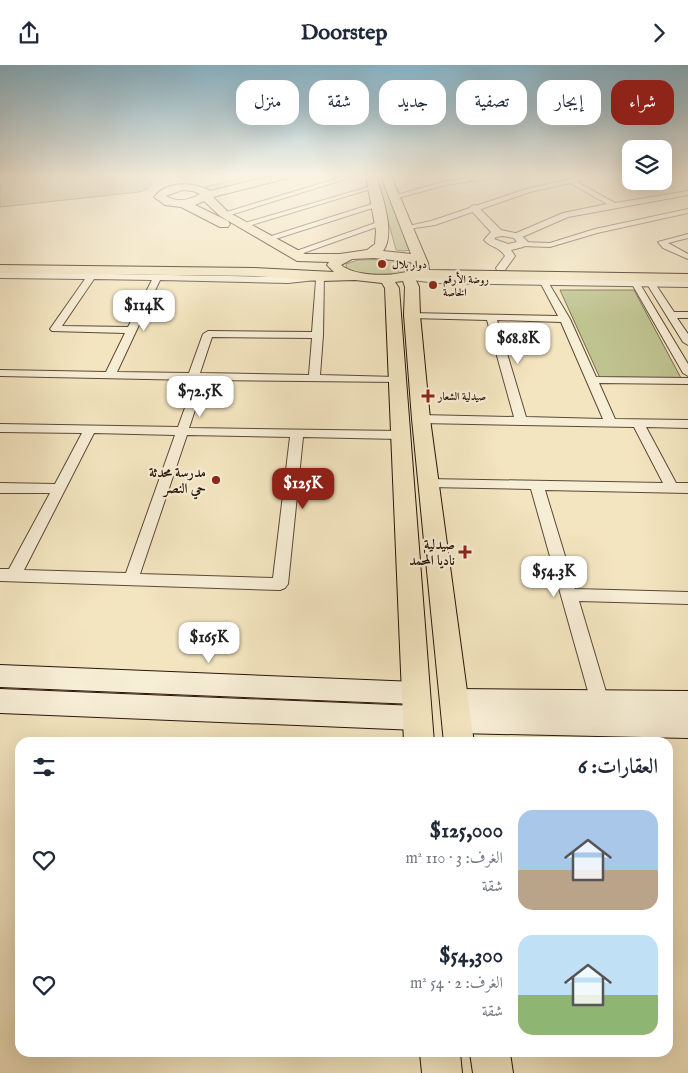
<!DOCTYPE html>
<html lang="ar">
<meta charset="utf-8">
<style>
:root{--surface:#fff;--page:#f6f6f7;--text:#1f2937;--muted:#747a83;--accent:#8f2418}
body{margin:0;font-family:"IM FELL English",Amiri,serif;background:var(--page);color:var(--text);direction:rtl;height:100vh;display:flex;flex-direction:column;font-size:19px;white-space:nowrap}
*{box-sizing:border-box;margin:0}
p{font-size:16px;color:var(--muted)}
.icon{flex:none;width:28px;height:28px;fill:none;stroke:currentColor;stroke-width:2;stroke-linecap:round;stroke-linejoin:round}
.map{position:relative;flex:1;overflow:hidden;direction:ltr}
.sheet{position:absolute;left:15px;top:672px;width:658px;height:320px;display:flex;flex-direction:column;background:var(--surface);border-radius:15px;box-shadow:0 5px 20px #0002;direction:rtl}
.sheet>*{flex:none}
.top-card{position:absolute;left:15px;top:15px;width:659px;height:45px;direction:rtl;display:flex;gap:10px}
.controls{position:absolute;left:622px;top:75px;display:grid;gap:10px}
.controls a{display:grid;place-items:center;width:50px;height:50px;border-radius:10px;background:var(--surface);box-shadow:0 5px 20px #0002;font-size:25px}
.price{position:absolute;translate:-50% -42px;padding:0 11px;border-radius:10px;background:#fff;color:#222;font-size:16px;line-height:32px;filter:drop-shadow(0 1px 2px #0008)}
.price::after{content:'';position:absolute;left:50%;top:30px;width:15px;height:11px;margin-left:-8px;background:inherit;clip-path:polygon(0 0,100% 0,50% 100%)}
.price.selected{background:var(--accent);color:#fff}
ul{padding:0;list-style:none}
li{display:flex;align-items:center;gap:15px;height:125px;padding:0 15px}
li span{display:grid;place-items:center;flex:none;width:140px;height:100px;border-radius:15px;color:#555}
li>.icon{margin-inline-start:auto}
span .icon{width:60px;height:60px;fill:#fffc;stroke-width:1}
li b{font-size:21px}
h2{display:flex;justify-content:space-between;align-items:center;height:60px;padding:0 15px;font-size:21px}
.chip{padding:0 18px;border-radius:15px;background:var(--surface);box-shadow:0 5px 20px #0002;font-size:18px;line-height:45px}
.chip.selected{background:var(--accent);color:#fff}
header{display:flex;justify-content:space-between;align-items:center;height:65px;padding:0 15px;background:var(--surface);font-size:22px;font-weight:700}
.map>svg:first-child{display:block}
.green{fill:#bfc390;stroke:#746c4d}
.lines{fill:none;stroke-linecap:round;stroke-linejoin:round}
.minor-casing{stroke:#5c4938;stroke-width:2}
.tertiary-casing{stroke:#5c4938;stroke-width:2}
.secondary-casing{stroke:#2a150a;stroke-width:2}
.primary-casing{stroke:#2a150a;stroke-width:2}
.minor{fill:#f7eed6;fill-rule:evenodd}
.tertiary{fill:#f7eed6;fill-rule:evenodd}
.secondary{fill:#f7eed6;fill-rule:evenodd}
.primary{fill:#f3e5c0;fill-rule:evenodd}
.poi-dot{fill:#8f2418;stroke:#f7eed6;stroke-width:2}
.labels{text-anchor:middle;stroke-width:4.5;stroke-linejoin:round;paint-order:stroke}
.far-poi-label{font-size:11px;font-weight:bold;fill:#2a150a;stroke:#f7eed6;text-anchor:start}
.poi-label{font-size:14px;font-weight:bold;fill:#2a150a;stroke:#f7eed6;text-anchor:end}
</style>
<header><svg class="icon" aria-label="forward" viewBox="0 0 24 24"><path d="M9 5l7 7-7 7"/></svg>Doorstep<svg class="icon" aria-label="share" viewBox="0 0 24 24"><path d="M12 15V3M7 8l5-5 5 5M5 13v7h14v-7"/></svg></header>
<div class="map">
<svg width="688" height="1008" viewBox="0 0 688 1008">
<rect width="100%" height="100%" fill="#f3e5c0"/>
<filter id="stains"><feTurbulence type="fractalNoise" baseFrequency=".004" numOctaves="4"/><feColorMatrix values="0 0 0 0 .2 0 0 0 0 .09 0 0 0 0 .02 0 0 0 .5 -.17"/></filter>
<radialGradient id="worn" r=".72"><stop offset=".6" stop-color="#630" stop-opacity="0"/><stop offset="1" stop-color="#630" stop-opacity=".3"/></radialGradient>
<g class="green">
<path d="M 0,111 L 146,111 L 152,119 L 148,124 L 139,127 L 0,142 Z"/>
<path d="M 248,111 L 274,111 L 213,127 L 205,122 Z"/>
<path d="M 376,111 L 381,111 L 412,185 L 404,186 L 396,185 Z"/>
<path d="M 358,195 C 372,195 409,192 416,203 C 400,212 364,211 347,205 L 346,199 Z"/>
<path d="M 560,225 L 634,225 L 681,313 L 600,313 Z"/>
</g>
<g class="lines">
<g class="minor-casing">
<g id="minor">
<path d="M 345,111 L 355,111 L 227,151 L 220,149 Z"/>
<path d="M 485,111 L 502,111 L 446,120 L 394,134 L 390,132 L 446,116 Z"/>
<path d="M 584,111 L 596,111 L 577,117 L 615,138 L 688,126 L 688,130 L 568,152 L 520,173 L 514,173 L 514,169 L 563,148 L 607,139 L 570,118 L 530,127 L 435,160 L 408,164 L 404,162 L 431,156 L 526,124 Z"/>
<path d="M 680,111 L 688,111 L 688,116 Z"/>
<path d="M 372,121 L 377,122 L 245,162 L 238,160 Z"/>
<path d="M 375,138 L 382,140 L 269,176 L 262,174 Z"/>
<path d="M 688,144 L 688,148 L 597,168 L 550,182 L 522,181 L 518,179 L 522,177 L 550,178 L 595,164 Z"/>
<path d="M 378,157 L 385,159 L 295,191 L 288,189 Z"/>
<path d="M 688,169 L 688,173 L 668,178 L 688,189 L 688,194 L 663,183 L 658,177 Z"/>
<path d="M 0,207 L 288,212 L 324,210 L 323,270 L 320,310 L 396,312 L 401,315 L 400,317 L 205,315 L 189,363 L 399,366 L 405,370 L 399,374 L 303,372 L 288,519 L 285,523 L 280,525 L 0,516 L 0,504 L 9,504 L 50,428 L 0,428 L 0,418 L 55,419 L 82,368 L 0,367 L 0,359 L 178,362 L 195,315 L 0,311 L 0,305 L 106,307 L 125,268 L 52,266 L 50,264 L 85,214 L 0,213 ZM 94,214 L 152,215 L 128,262 L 62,261 ZM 160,215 L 288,218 L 316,215 L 312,267 L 208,266 L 203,269 L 189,308 L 117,307 ZM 212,272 L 312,273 L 309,310 L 200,308 ZM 94,368 L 175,370 L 126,508 L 24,505 ZM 187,370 L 290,372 L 273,513 L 140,509 Z"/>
<path d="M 544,214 L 548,217 L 570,254 L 596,312 L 688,313 L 688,319 L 599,318 L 615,354 L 688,355 L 688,363 L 646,362 L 676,418 L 688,418 L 688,428 L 545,425 L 575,524 L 688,527 L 688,539 L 579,536 L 609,637 L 606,643 L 600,645 L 594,643 L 591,637 L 531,424 L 428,422 L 423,421 L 421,418 L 423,415 L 428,414 L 663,418 L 634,362 L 421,358 L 415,354 L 421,350 L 514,352 L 487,255 L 412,253 L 407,250 L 409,248 L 558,251 L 540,217 ZM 497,255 L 561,257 L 603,354 L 526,352 Z"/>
<path d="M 636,216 L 640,219 L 688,299 L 688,311 L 683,308 L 632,219 Z"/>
<path d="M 651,216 L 654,217 L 674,247 L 688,247 L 688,253 L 677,253 L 688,269 L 688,280 L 683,277 L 647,219 Z"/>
</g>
</g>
<g class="tertiary-casing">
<g id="tertiary">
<path d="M 474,140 L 477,141 L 501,165 L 520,169 L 528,177 L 523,182 L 511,185 L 515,191 L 505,205 L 497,205 L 496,203 L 505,191 C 499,181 491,183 484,175 L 491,167 L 469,143 ZM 503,171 L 514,173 L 517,177 L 508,179 L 494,174 L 496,172 Z"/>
<path d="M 408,209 L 437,212 L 688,216 L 688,222 L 437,218 L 404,214 L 403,212 Z"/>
</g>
</g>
<g class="secondary-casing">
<g id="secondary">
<path d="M 0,600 L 416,617 L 425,620 L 429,628 L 425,636 L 416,639 L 0,622 Z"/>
<path d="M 0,624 L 417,641 L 426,644 L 430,653 L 426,662 L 417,665 L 0,648 Z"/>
<path d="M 455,624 L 688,626 L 688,673 L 457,668 L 448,665 L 444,656 L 448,647 L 451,646 L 446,644 L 442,636 L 446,628 Z"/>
</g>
</g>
<g class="primary-casing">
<g id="primary">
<path d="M 272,111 L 289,111 L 288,113 L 213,132 L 228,147 L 305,189 L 340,189 L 367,185 L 375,179 L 376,166 L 366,111 L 376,111 C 382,130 396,169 383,186 L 411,189 L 381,111 L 391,111 L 428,198 L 429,205 L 688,209 L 688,217 L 415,213 L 419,222 L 420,250 L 430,354 L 474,678 L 444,678 L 412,354 L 404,250 L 405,222 L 403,216 L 395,217 L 399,223 L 434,678 L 404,678 L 385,223 L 382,218 L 355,215 L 321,216 L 254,211 L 0,208 L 0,200 L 254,203 L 334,207 L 327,200 L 329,197 L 297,196 L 220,151 L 204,136 L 195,140 L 228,156 L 230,159 L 228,162 L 220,162 L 181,142 L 165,140 L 154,132 C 167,115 194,117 210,126 ZM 182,125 L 193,126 L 200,129 C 190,135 177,138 166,131 ZM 374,193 L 410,197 L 415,200 L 415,203 C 400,213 354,212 341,200 L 352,194 Z"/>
<path d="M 420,988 L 460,988 L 462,1008 L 422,1008 Z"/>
<path d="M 470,988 L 510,988 L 513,1008 L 473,1008 Z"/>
</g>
</g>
<use href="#minor" class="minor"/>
<use href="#tertiary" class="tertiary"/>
<use href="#secondary" class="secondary"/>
<use href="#primary" class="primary"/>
</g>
<linearGradient id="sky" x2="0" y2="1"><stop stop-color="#89b9d0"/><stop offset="0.44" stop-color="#faf3e3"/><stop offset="1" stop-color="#faf3e3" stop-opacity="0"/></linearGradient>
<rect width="688" height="252" fill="url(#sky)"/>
<g class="poi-dot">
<circle cx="382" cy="199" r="5"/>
<circle cx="433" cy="220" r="5"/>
<path d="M425.5 323.5h5v5h5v5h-5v5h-5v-5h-5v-5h5z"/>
<circle cx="216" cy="415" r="5"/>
<path d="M462.5 479.5h5v5h5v5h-5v5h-5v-5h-5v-5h5z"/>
</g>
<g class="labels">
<g class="far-poi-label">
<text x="392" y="203">دوار بلال</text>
<text x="443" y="218">روضة الأرقم<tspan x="443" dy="13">الخاصة</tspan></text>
<text x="438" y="335">صيدلية الشعار</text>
</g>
<g class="poi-label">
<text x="206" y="412">مدرسة محدثة<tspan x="206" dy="16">حي النصر</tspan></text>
<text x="455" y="484">صيدلية<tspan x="455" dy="16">ناديا المحمد</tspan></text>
</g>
</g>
<rect width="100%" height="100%" filter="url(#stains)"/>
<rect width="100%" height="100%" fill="url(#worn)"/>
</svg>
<div class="controls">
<a><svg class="icon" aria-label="layers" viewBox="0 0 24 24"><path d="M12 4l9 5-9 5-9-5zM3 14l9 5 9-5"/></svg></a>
</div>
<b class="price" style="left:144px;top:267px">$114K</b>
<b class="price" style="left:518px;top:300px">$68.8K</b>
<b class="price" style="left:200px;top:353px">$72.5K</b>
<b class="price selected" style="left:303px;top:445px">$125K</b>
<b class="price" style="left:554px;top:533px">$54.3K</b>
<b class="price" style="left:209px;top:599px">$165K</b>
<div class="top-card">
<a class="chip selected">شراء</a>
<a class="chip">إيجار</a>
<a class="chip">تصفية</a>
<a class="chip">جديد</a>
<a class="chip">شقة</a>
<a class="chip">منزل</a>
</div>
<section class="sheet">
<h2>العقارات: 6<svg class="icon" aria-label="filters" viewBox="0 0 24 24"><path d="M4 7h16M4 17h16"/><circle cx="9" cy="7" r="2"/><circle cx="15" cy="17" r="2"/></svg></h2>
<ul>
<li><span style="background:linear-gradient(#a9c7e8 60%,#b9a48a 0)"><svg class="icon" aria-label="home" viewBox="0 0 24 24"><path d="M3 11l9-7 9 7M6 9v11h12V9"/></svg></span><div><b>$125,000</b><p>الغرف: 3 · 110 m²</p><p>شقة</p></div><svg class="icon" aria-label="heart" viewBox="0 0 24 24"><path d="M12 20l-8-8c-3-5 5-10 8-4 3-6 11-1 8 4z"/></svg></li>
<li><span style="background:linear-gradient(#bfe0f5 60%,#8fb573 0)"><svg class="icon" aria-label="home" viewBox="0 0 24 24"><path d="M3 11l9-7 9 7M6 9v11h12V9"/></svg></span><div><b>$54,300</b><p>الغرف: 2 · 54 m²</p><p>شقة</p></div><svg class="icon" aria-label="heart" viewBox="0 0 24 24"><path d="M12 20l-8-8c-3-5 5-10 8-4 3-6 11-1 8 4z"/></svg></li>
</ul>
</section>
</div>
